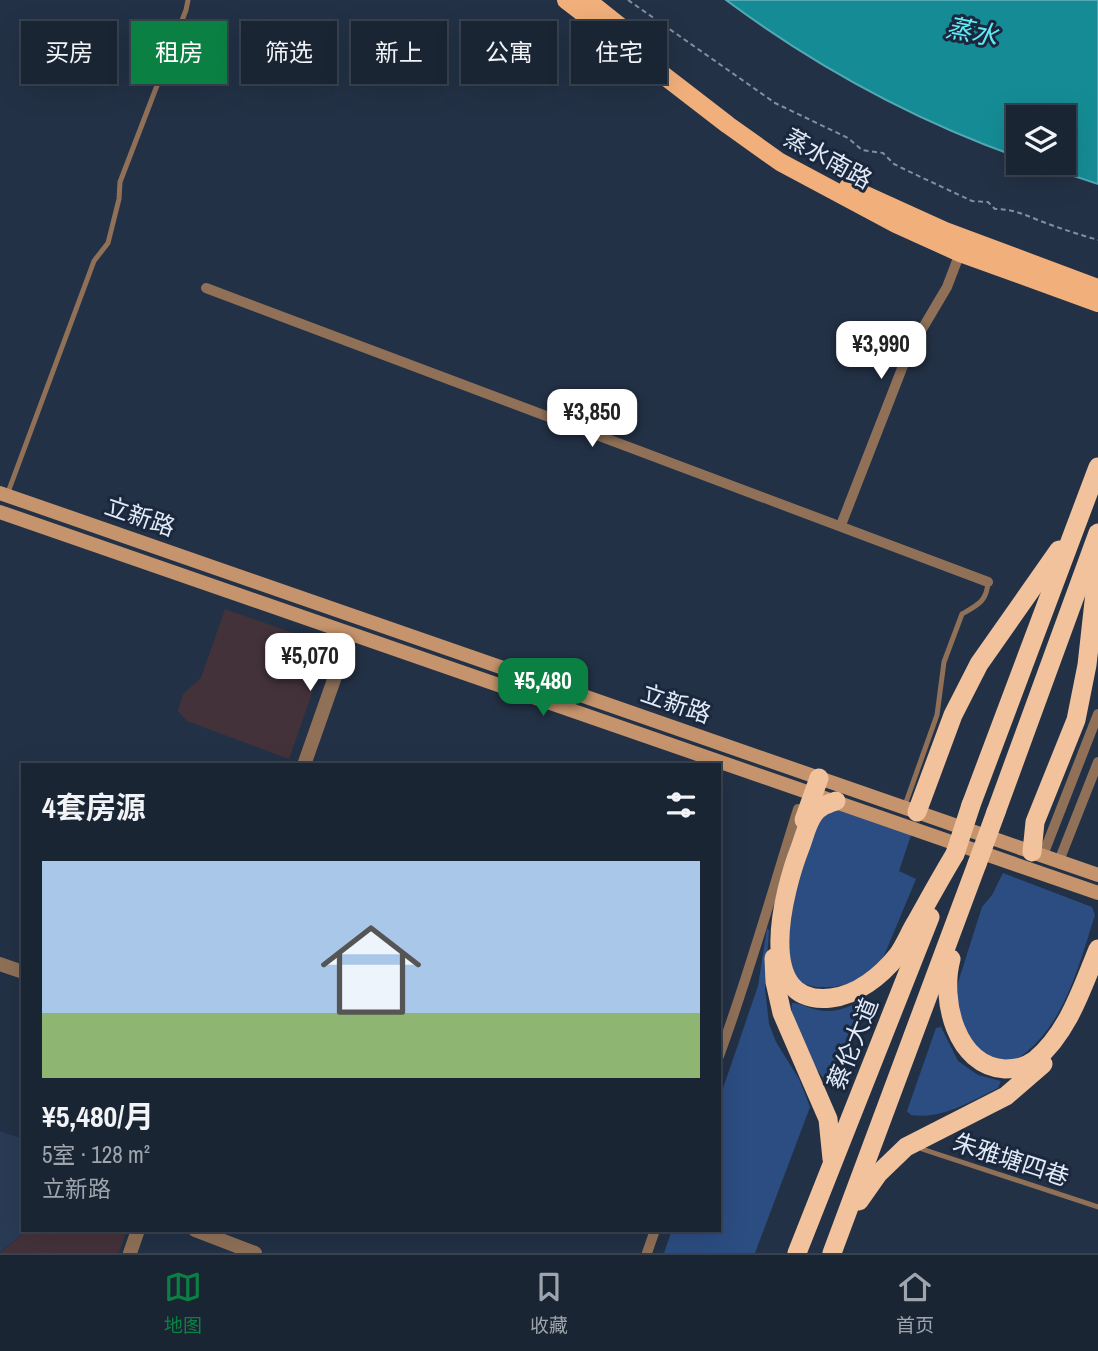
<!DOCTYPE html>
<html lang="zh">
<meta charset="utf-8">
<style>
:root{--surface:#1a2534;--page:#273140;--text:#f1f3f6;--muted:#9fa5ac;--line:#38424f;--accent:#0b8043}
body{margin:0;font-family:"Archivo Narrow","Noto Sans SC",sans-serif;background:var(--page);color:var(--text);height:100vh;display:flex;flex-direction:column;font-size:26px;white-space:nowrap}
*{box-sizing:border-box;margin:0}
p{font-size:23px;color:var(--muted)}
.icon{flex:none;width:38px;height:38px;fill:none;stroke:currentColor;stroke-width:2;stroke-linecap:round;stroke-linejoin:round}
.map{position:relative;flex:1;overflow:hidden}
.sheet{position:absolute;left:21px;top:763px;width:700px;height:469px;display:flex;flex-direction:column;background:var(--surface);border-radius:0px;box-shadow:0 7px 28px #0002,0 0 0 2px var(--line)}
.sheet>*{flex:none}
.hud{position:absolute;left:21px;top:21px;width:700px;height:63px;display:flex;gap:14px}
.buttons{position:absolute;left:1006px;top:105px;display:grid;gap:14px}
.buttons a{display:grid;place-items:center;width:70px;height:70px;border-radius:0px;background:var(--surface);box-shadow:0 7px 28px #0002,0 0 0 2px var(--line);font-size:35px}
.price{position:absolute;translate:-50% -60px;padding:0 16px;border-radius:14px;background:#fff;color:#222;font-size:23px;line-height:46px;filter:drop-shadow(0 2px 4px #0008)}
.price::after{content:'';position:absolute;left:50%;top:42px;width:21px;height:16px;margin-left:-10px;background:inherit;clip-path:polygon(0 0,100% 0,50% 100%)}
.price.current{background:var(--accent);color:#fff}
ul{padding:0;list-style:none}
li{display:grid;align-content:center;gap:14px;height:371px;padding:0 21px}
li span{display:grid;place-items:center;height:217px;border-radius:0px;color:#555}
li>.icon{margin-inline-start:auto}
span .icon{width:126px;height:126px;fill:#fffc;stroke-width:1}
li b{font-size:30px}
h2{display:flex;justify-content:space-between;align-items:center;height:84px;padding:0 21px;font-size:30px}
.pill{padding:0 24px;border-radius:0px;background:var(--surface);box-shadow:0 7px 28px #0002,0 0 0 2px var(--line);font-size:24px;line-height:63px}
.pill.current{background:var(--accent);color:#fff}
.menu{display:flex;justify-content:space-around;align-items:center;height:98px;border-top:2px solid var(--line);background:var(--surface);font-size:19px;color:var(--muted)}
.menu a{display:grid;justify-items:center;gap:4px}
.menu .current{color:var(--accent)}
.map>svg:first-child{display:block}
.commercial{fill:#44323a}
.built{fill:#2a3b55}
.green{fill:#2c4d82}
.water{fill:#158c95;stroke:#52a8b3;stroke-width:2}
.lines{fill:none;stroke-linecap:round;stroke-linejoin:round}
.path{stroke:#838ea0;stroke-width:2;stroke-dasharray:5 3.5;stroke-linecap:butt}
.service{stroke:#907158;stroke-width:5}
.minor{stroke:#907158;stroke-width:10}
.tertiary{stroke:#907158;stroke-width:14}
.secondary{stroke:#c6946c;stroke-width:14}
.primary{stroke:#f0af7b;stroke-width:18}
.trunk{stroke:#f2c29c;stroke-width:19}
.trunk-bridge{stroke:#f2c29c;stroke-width:19}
.labels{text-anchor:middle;stroke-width:6;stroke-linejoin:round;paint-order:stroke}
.street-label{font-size:24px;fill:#e1eaf8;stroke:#1a273c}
.water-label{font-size:26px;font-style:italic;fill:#61ebf7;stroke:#1a273c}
</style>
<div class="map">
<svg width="1098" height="1253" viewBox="0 0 1098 1253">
<rect width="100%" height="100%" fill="#233146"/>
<g class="commercial">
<path d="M 225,609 L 316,641 L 325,656 L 289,759 L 187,721 L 178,711 L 183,694 L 201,678 Z"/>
<path d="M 28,1230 L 127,1230 L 119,1253 L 0,1253 Z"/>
</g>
<path class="built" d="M 0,1131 L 23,1139 L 23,1230 L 28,1230 L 0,1252 Z"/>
<g class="green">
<path d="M 832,807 L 911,835 L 899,871 L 916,879 L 881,963 L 855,982 L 834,987 L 816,987 L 803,984 L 793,976 L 786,951 L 786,911 L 821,814 Z"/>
<path d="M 1003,873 L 1092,907 L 1095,915 C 1078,967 1064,1030 1014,1061 L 986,1057 L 965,1031 L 954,995 L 982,907 L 992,895 Z"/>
<path d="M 767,928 L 769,931 L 765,989 L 769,1024 L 776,1042 L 799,1079 L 810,1107 L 755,1253 L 664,1253 L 672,1230 L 719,1230 L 719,1100 L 758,986 Z"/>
<path d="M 867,997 L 842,1071 L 835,1086 L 830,1085 C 815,1072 788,1022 792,1003 C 800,1003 806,1007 814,1009 C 834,1015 850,1007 867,997 Z"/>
<path d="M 941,1027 L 958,1061 L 978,1075 L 1001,1081 L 998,1088 C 972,1101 941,1120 911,1115 L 907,1111 L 936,1028 Z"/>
</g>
<path class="water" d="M 726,0 L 1098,0 L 1098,184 L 1035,163 L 1064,163 L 1064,117 L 1018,117 L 1018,157 C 914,120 815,66 726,0 Z"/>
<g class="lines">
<path class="path" d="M 628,0 L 775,103 L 848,138 L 862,150 L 883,153 L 894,164 L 908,171 L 972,201 L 988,202 L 995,209 C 1012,209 1023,214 1038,220 C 1058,228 1078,234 1098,240"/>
<g class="service">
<path d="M 7,495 L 94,261 L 108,243 L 119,199 L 120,182 L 186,10 L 188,0"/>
<path d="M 905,805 L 937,715 L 944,662 L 962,614 C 978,605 987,601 988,582"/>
<path d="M 921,1145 L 922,1149 L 1098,1207"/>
</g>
<g class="minor">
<path d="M 206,288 L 988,582"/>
<path d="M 841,525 L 908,353 L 947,287 L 960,253"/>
<path d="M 1043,855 L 1098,714"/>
<path d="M 1059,861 L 1098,762"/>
<path d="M 719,1056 C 749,975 772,892 798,809"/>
<path d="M 647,1253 L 655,1230"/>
</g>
<g class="tertiary">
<path d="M 304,765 L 350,634"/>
<path d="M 0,964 L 23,972"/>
<path d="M 195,1230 L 255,1253"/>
<path d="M 130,1253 L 138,1230"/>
</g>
<g class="secondary">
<path d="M 0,493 L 1098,875"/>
<path d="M 0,512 L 1098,893"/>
</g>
<g class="primary">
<path d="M 566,0 L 728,125 L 780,162 L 896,224 L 960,253 L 1098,303"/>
<path d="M 587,0 L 631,35"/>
<path d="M 848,187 L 945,231 L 1098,288"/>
</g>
<g class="trunk">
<path d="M 836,801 C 827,804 820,806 814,814 C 807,823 804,838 800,848 C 784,889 752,1007 831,998 C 857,995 881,976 897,956 C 904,947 909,934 915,924 C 928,901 941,877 955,854"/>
<path d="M 971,805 L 1098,467"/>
<path d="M 917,812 L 953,715 L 979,664 L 1059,550"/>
<path d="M 996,812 L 1098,533"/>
<path d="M 804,820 L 819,778"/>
<path d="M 1032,852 L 1035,822 L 1076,720 L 1087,665 L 1098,565"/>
<path d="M 774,958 L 775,982 L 782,1013 L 828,1119 L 832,1159"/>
<path d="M 951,959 C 940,1000 956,1066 1005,1069 C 1017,1069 1025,1067 1035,1060 C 1068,1033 1082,988 1098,949"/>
<path d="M 859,1201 L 878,1174 L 906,1147 L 1006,1096 L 1043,1064"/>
<path d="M 797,1253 L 930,917"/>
<path d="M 832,1253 L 977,864"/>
</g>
<g class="trunk-bridge">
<path d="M 955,854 L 971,805"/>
<path d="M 977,864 L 996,812"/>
</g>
</g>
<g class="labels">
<g class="street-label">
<text transform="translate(828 159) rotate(29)" y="8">蒸水南路</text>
<text transform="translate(140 517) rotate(19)" y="8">立新路</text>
<text transform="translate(676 704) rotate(19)" y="8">立新路</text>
<text transform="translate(853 1044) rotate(-68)" y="8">蔡伦大道</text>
<text transform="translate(1011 1160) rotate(18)" y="8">朱雅塘四巷</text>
</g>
<g class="water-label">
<text transform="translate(972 32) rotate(11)" y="9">蒸水</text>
</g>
</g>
</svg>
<div class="buttons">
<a><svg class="icon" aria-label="layers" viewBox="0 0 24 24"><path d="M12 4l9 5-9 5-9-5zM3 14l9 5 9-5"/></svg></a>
</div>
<b class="price" style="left:881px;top:381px">¥3,990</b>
<b class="price" style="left:592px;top:449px">¥3,850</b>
<b class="price" style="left:310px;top:693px">¥5,070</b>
<b class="price current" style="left:543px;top:718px">¥5,480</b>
<div class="hud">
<a class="pill">买房</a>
<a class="pill current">租房</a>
<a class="pill">筛选</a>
<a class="pill">新上</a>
<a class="pill">公寓</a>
<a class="pill">住宅</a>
</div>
<section class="sheet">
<h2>4套房源<svg class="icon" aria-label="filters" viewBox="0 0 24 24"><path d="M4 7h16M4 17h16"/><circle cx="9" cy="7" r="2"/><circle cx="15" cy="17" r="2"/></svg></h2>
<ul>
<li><span style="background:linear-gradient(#a9c7e8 70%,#8fb573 0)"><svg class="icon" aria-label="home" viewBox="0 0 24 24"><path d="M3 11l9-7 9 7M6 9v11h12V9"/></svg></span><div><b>¥5,480/月</b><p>5室 · 128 m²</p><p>立新路</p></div></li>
</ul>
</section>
</div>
<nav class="menu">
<a class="current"><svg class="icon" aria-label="map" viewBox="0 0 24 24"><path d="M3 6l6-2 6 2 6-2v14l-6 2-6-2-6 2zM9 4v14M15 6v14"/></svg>地图</a>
<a><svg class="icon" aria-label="saved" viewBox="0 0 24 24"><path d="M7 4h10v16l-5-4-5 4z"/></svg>收藏</a>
<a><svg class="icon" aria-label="home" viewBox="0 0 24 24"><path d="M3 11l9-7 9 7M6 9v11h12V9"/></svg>首页</a>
</nav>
